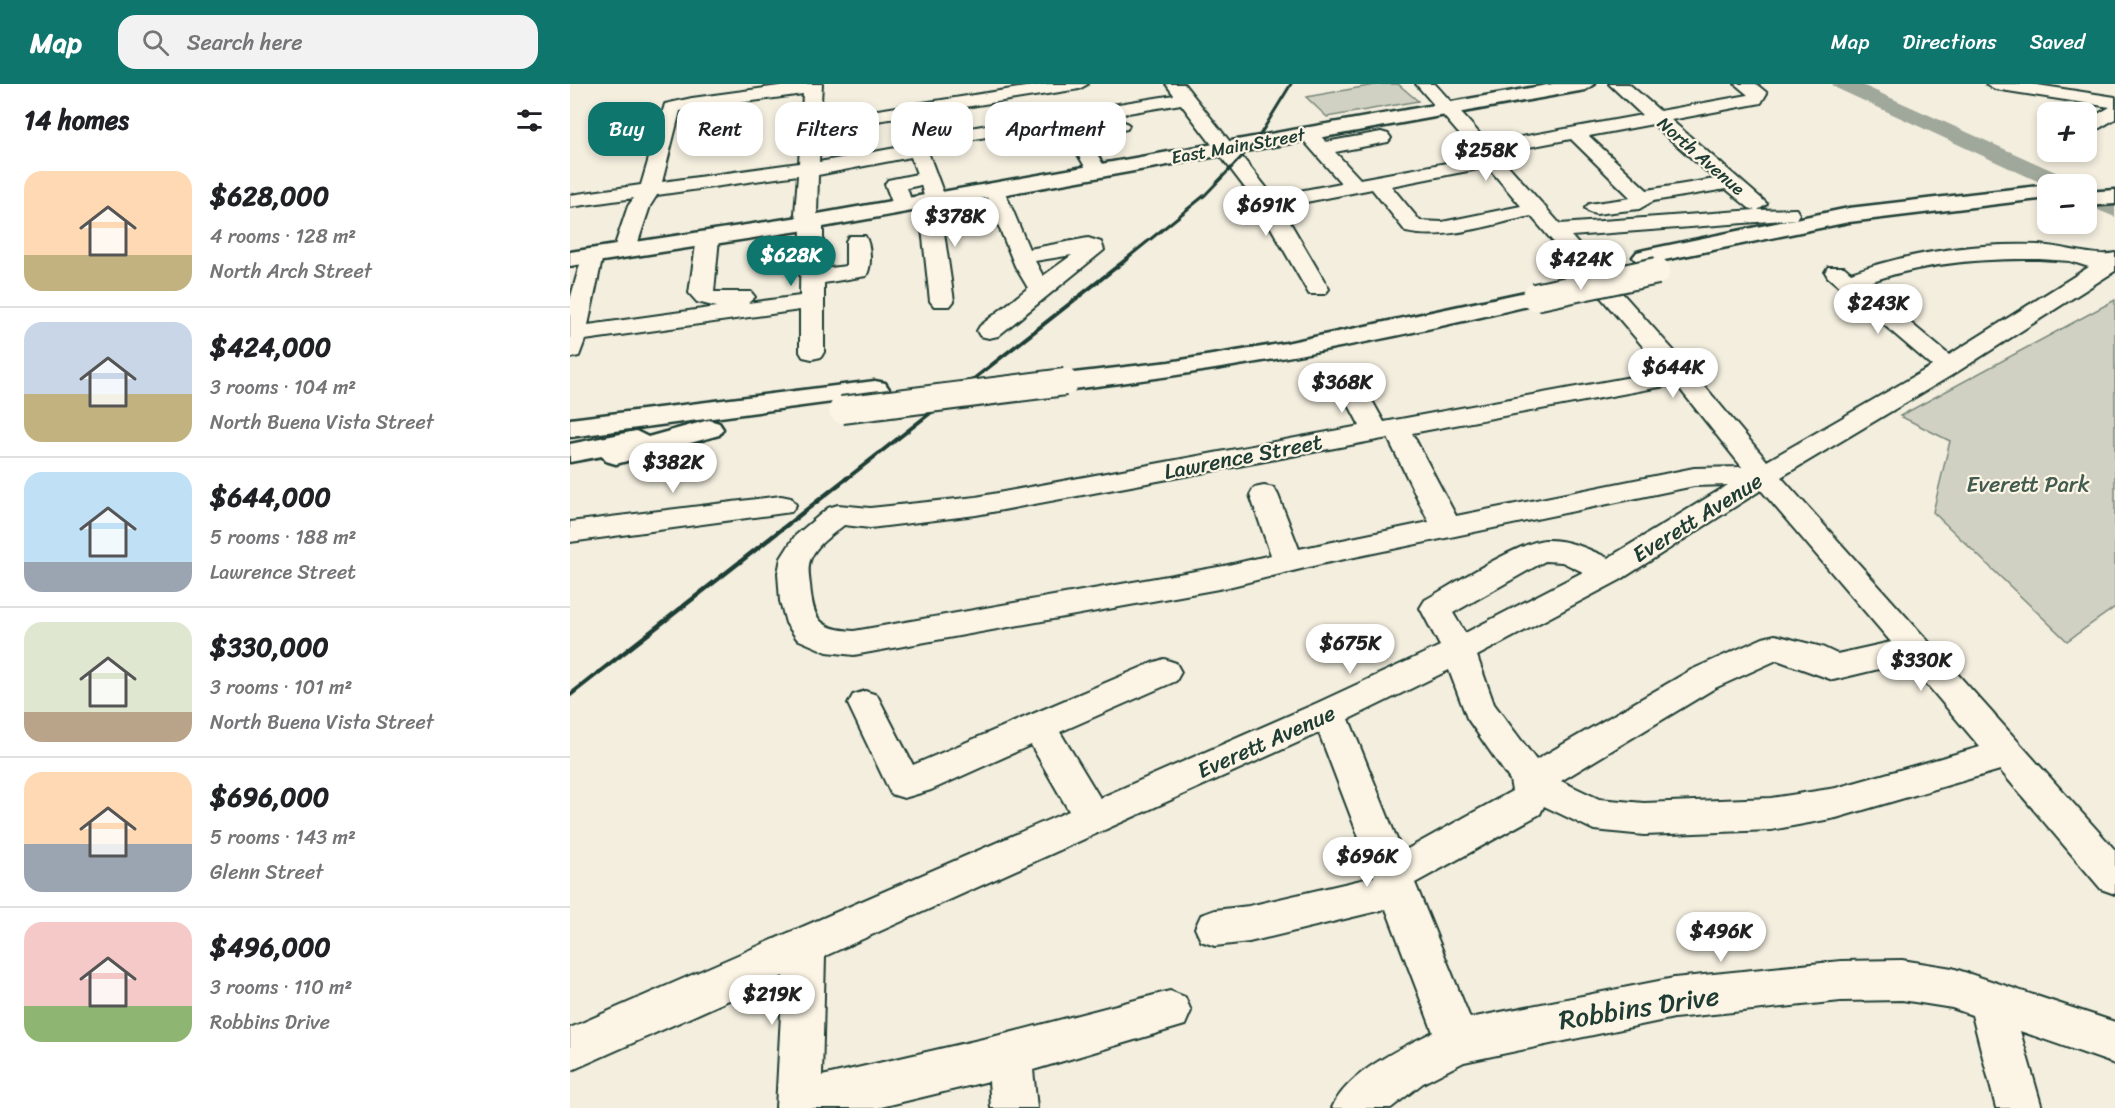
<!DOCTYPE html>
<meta charset="utf-8">
<style>
:root{--surface:#fff;--page:#f2f2f2;--text:#202124;--muted:#757577;--line:#e0e0e0;--accent:#0f766e}
body{margin:0;font-family:Sriracha,sans-serif;background:var(--page);color:var(--text);height:100vh;display:flex;flex-direction:column;font-size:22px;white-space:nowrap}
*{box-sizing:border-box;margin:0}
p{font-size:20px;color:var(--muted)}
.icon{flex:none;width:33px;height:33px;fill:none;stroke:currentColor;stroke-width:2;stroke-linecap:round;stroke-linejoin:round}
.map{position:relative;flex:1;overflow:hidden}
.drawer{display:flex;flex-direction:column;background:var(--surface);width:570px}
.drawer>*{flex:none}
.top-card{position:absolute;left:18px;top:18px;width:570px;height:54px;display:flex;gap:12px}
.tools{position:absolute;left:1467px;top:18px;display:grid;gap:12px}
.tools a{display:grid;place-items:center;width:60px;height:60px;border-radius:12px;background:var(--surface);box-shadow:0 3px 9px #0003;font-size:30px}
.price{position:absolute;translate:-50% -51px;padding:0 14px;border-radius:21px;background:#fff;color:#222;font-size:20px;line-height:39px;filter:drop-shadow(0 2px 3px #0008)}
.price::after{content:'';position:absolute;left:50%;top:36px;width:18px;height:14px;margin-left:-9px;background:inherit;clip-path:polygon(0 0,100% 0,50% 100%)}
.price.active{background:var(--accent);color:#fff}
ul{padding:0;list-style:none}
li{display:flex;align-items:center;gap:18px;height:150px;padding:0 24px}
li+li{border-top:2px solid var(--line)}
li span{display:grid;place-items:center;flex:none;width:168px;height:120px;border-radius:18px;color:#555}
li>.icon{margin-inline-start:auto}
span .icon{width:72px;height:72px;fill:#fffc;stroke-width:1}
li b{font-size:26px}
h2{display:flex;justify-content:space-between;align-items:center;height:72px;padding:0 24px;font-size:26px}
.chip{padding:0 21px;border-radius:18px;background:var(--surface);box-shadow:0 3px 9px #0003;font-size:21px;line-height:54px}
.chip.active{background:var(--accent);color:#fff}
header{display:flex;align-items:center;gap:36px;box-sizing:border-box;height:84px;padding:0 30px;background:var(--accent);color:#fff}
header strong{font-size:28px}
nav{display:flex;gap:33px;margin-inline-start:auto;font-size:21px}
.search{width:420px;height:54px;background:var(--page);display:flex;align-items:center;gap:15px;box-sizing:border-box;padding:0 21px;border-radius:18px;color:var(--muted);font-size:22px}
main{display:flex;flex:1;min-height:0}
.map>svg:first-child{display:block}
.green{fill:#d0d1c2;stroke:#78877b;stroke-width:1.5}
.lines{fill:none;stroke-linecap:round;stroke-linejoin:round}
.river{fill:#a0a89b;fill-rule:evenodd}
.minor-casing{stroke:#1f3d34;stroke-width:4}
.major-casing{stroke:#1f3d34;stroke-width:5}
.highway-casing{stroke:#1f3d34;stroke-width:5}
.minor{fill:#fcf5e5;fill-rule:evenodd}
.major{fill:#fcf5e5;fill-rule:evenodd}
.highway{fill:#fcf5e5;fill-rule:evenodd}
.rail-far2{stroke:#1f3d34;stroke-width:3}
.rail-far1{stroke:#1f3d34;stroke-width:4}
.rail{stroke:#1f3d34;stroke-width:4.5}
.highway-bridge-casing{stroke:#1f3d34;stroke-width:30;stroke-linecap:butt}
.highway-bridge{stroke:#fcf5e5;stroke-width:26}
.labels{text-anchor:middle;stroke-width:4.5;stroke-linejoin:round;paint-order:stroke}
.far-street-label{font-size:18px;fill:#1f3d34;stroke:#fcf5e5}
.street-label{font-size:22px;fill:#1f3d34;stroke:#fcf5e5}
.park-label{font-size:22px;fill:#425b50;stroke:#fcf5e5}
.near-street-label{font-size:27px;fill:#1f3d34;stroke:#fcf5e5}
</style>
<header>
<strong>Map</strong>
<div class="search"><svg class="icon" aria-label="search" viewBox="0 0 24 24"><circle cx="10" cy="10" r="6"/><path d="M15 15l6 6"/></svg>Search here</div>
<nav><a>Map</a><a>Directions</a><a>Saved</a></nav>
</header>
<main>
<section class="drawer">
<h2>14 homes<svg class="icon" aria-label="filters" viewBox="0 0 24 24"><path d="M4 7h16M4 17h16"/><circle cx="9" cy="7" r="2"/><circle cx="15" cy="17" r="2"/></svg></h2>
<ul>
<li><span style="background:linear-gradient(#ffd9b3 70%,#c2b280 0)"><svg class="icon" aria-label="home" viewBox="0 0 24 24"><path d="M3 11l9-7 9 7M6 9v11h12V9"/></svg></span><div><b>$628,000</b><p>4 rooms · 128 m²</p><p>North Arch Street</p></div></li>
<li><span style="background:linear-gradient(#c9d6e8 60%,#c2b280 0)"><svg class="icon" aria-label="home" viewBox="0 0 24 24"><path d="M3 11l9-7 9 7M6 9v11h12V9"/></svg></span><div><b>$424,000</b><p>3 rooms · 104 m²</p><p>North Buena Vista Street</p></div></li>
<li><span style="background:linear-gradient(#bfe0f5 75%,#9aa5b1 0)"><svg class="icon" aria-label="home" viewBox="0 0 24 24"><path d="M3 11l9-7 9 7M6 9v11h12V9"/></svg></span><div><b>$644,000</b><p>5 rooms · 188 m²</p><p>Lawrence Street</p></div></li>
<li><span style="background:linear-gradient(#dfe7d0 75%,#b9a48a 0)"><svg class="icon" aria-label="home" viewBox="0 0 24 24"><path d="M3 11l9-7 9 7M6 9v11h12V9"/></svg></span><div><b>$330,000</b><p>3 rooms · 101 m²</p><p>North Buena Vista Street</p></div></li>
<li><span style="background:linear-gradient(#ffd9b3 60%,#9aa5b1 0)"><svg class="icon" aria-label="home" viewBox="0 0 24 24"><path d="M3 11l9-7 9 7M6 9v11h12V9"/></svg></span><div><b>$696,000</b><p>5 rooms · 143 m²</p><p>Glenn Street</p></div></li>
<li><span style="background:linear-gradient(#f6c9c9 70%,#8fb573 0)"><svg class="icon" aria-label="home" viewBox="0 0 24 24"><path d="M3 11l9-7 9 7M6 9v11h12V9"/></svg></span><div><b>$496,000</b><p>3 rooms · 110 m²</p><p>Robbins Drive</p></div></li>
</ul>
</section>
<div class="map">
<svg width="1545" height="1024" viewBox="0 0 1545 1024">
<rect width="100%" height="100%" fill="#f3eede"/>
<filter id="ink" filterUnits="userSpaceOnUse"><feTurbulence type="fractalNoise" baseFrequency=".0167" numOctaves="2"/><feDisplacementMap in="SourceGraphic" scale="12" xChannelSelector="R" yChannelSelector="G"/><feConvolveMatrix kernelMatrix="1 2 1 2 8 2 1 2 1" color-interpolation-filters="sRGB"/></filter>
<g filter="url(#ink)">
<g class="green">
<path d="M 810,0 L 828,0 L 848,17 L 757,33 L 736,13 Z"/>
<path d="M 1545,216 L 1545,523 L 1497,557 L 1363,428 L 1380,357 L 1330,332 Z"/>
</g>
<g class="lines">
<g class="river">
<path d="M 1262,0 L 1290,0 L 1501,95 L 1504,100 L 1478,102 L 1266,4 Z"/>
<path d="M 1516,105 L 1545,116 L 1545,133 L 1516,121 Z"/>
</g>
<g class="minor-casing">
<g id="minor">
<path d="M 224,0 L 252,0 L 250,35 L 475,0 L 518,0 L 509,5 L 250,46 L 249,78 L 342,61 L 363,50 L 604,11 L 596,0 L 614,0 L 703,112 L 771,99 L 727,49 L 737,43 L 744,45 L 756,58 L 811,48 L 818,50 L 821,54 L 818,58 L 765,68 L 790,95 L 909,73 L 846,0 L 865,0 L 918,59 L 1072,31 L 1039,0 L 1059,0 L 1090,27 L 1178,11 L 1165,0 L 1186,0 L 1197,9 L 1191,19 L 1101,36 L 1193,116 L 1197,120 L 1188,126 L 1226,125 L 1229,130 L 1226,135 L 1001,152 L 1121,286 L 1197,377 L 1362,282 L 1258,193 L 1255,188 L 1258,183 L 1274,183 L 1281,189 C 1340,168 1406,159 1468,161 C 1492,162 1526,174 1545,169 L 1545,187 L 1387,288 L 1211,393 L 1545,766 L 1545,810 L 1531,805 L 1430,686 L 1266,734 L 1201,746 L 1074,751 L 1024,746 L 974,722 L 970,730 L 845,799 L 900,934 L 1104,894 L 1271,877 L 1332,876 L 1382,884 L 1545,938 L 1545,980 L 1450,947 L 1472,1024 L 1426,1024 L 1402,931 L 1382,924 L 1332,916 L 1271,917 L 1104,934 L 894,978 L 853,999 L 821,1024 L 762,1024 C 777,989 829,965 863,948 L 816,825 L 679,858 L 645,862 L 631,857 L 625,844 L 631,831 L 645,826 L 679,822 L 804,793 L 749,649 L 255,872 L 252,992 L 439,949 L 600,907 L 615,913 L 621,927 L 615,941 L 463,986 L 467,1024 L 421,1024 L 419,997 L 307,1024 L 206,1024 L 213,892 L 0,987 L 0,944 L 499,727 L 461,661 L 361,706 L 334,714 L 321,710 L 278,620 L 283,611 L 295,607 L 307,611 L 343,681 L 582,579 L 594,575 L 606,579 L 611,588 L 606,597 L 490,648 L 530,714 L 747,619 L 870,562 L 850,524 L 855,516 C 882,501 949,458 975,456 C 997,455 1019,465 1038,474 L 1158,401 L 1124,402 L 751,480 L 654,504 L 284,571 L 257,568 L 227,555 L 216,539 L 210,517 L 208,489 L 211,474 L 225,452 L 258,424 L 268,421 L 300,424 L 406,413 L 790,342 L 764,293 L 768,288 L 777,285 L 786,288 L 814,338 L 1094,287 L 961,132 C 922,140 876,157 836,148 L 802,105 L 711,123 L 759,205 L 755,210 L 739,210 L 688,121 L 611,20 L 369,61 L 358,68 L 376,116 L 370,121 L 384,217 L 380,222 L 364,222 L 360,217 L 349,117 L 354,112 L 351,101 L 337,104 L 343,122 L 339,126 L 325,126 L 315,100 L 318,96 L 347,90 L 341,73 L 248,91 L 247,130 L 253,138 L 253,185 L 276,182 L 276,157 L 279,152 L 295,152 C 301,161 302,183 296,192 L 254,199 L 254,268 L 251,273 L 242,275 L 233,273 L 230,268 L 230,226 L 15,256 L 9,272 L 0,274 L 0,216 L 14,166 L 30,166 L 33,171 L 18,241 L 147,223 L 127,218 L 119,209 L 127,154 L 130,149 L 146,149 L 149,154 L 144,208 L 181,208 L 185,213 L 178,219 L 230,212 L 231,138 L 225,130 L 228,91 L 87,111 L 80,122 L 65,167 L 62,172 L 46,172 L 43,167 L 58,122 L 64,114 L 0,123 L 0,111 L 71,101 L 95,20 L 122,14 ZM 233,10 L 229,79 L 92,98 L 110,27 ZM 1083,40 L 1145,95 L 1077,106 L 1019,52 ZM 1001,55 L 1061,114 L 1019,120 L 1015,124 L 1019,128 L 1026,130 L 1069,125 L 1083,117 L 1156,105 L 1179,124 L 1185,126 L 990,140 L 927,69 ZM 918,83 L 951,122 L 872,138 L 850,137 L 821,102 ZM 1469,175 L 1500,177 L 1519,183 L 1379,271 L 1294,200 C 1350,179 1410,174 1469,175 ZM 1106,300 L 1172,383 L 1124,384 L 886,432 L 842,349 ZM 818,354 L 859,438 L 729,465 L 708,411 L 704,404 L 694,402 L 684,404 L 680,411 L 701,471 L 654,482 L 284,547 C 249,545 243,536 240,501 C 239,493 237,482 241,474 C 247,460 263,450 274,441 L 300,444 L 406,431 ZM 1191,406 L 1321,558 L 1267,570 L 1252,563 L 1205,551 L 1193,554 L 1121,586 L 966,676 L 924,620 L 907,572 L 1050,496 ZM 975,477 L 992,478 L 1013,488 L 895,549 L 883,529 ZM 1207,576 L 1263,596 L 1338,578 L 1410,663 L 1266,704 L 1201,714 L 1074,719 L 1029,715 L 991,697 L 1145,604 ZM 879,586 L 897,634 L 940,696 L 942,707 L 832,768 L 779,635 Z"/>
<path d="M 1416,0 L 1461,0 L 1545,13 L 1545,35 L 1516,52 L 1516,37 L 1540,23 L 1425,5 Z"/>
<path d="M 550,35 L 559,41 L 557,45 L 523,52 L 518,55 L 537,87 L 534,91 L 520,91 L 498,54 L 510,43 Z"/>
<path d="M 424,100 L 431,102 L 434,106 L 459,165 L 518,154 L 531,158 L 534,166 L 428,252 L 419,254 L 410,252 L 407,247 L 410,242 L 458,204 L 445,182 L 414,106 L 417,102 ZM 502,171 L 473,192 L 465,177 Z"/>
<path d="M 211,412 L 221,414 L 226,421 L 221,428 L 0,458 L 0,438 Z"/>
</g>
</g>
<g class="major-casing">
<path id="major" d="M 983,0 L 1024,0 L 1015,6 L 242,145 L 0,182 L 0,168 L 242,131 Z"/>
</g>
<g class="highway-casing">
<g id="highway">
<path d="M 1478,101 L 1478,114 L 1279,138 L 1075,180 L 1067,178 L 1063,173 L 1067,168 L 1075,166 L 1279,124 Z"/>
<path d="M 1545,106 L 1545,120 L 1516,122 L 1516,108 Z"/>
<path d="M 965,206 L 974,208 L 977,213 L 974,218 C 816,257 656,287 495,306 L 485,304 L 482,298 L 485,292 L 495,290 L 599,278 L 716,259 Z"/>
<path d="M 305,297 L 315,299 L 319,305 L 315,311 L 0,353 L 0,335 Z"/>
<path d="M 139,336 L 149,339 L 153,345 L 149,351 L 46,380 L 36,377 L 32,372 L 0,378 L 0,360 L 66,347 L 78,353 Z"/>
</g>
</g>
<use href="#minor" class="minor"/>
<use href="#major" class="major"/>
<use href="#highway" class="highway"/>
<path class="rail-far2" d="M 556,175 L 635,111 L 685,59 L 721,0"/>
<path class="rail-far1" d="M 275,396 L 558,174"/>
<path class="rail" d="M 0,611 L 277,394"/>
<g class="highway-bridge-casing">
<g id="highway-bridge">
<path d="M 965,213 L 1087,187"/>
<path d="M 272,326 L 495,298"/>
</g>
</g>
<use href="#highway-bridge" class="highway-bridge"/>
</g>
</g>
<g class="labels">
<g class="far-street-label">
<text transform="translate(668 62) rotate(-10)" y="6">East Main Street</text>
<text transform="translate(1131 72) rotate(41)" y="6">North Avenue</text>
</g>
<g class="street-label">
<text transform="translate(673 372) rotate(-11)" y="8">Lawrence Street</text>
<text transform="translate(1127 433) rotate(-32)" y="8">Everett Avenue</text>
<text transform="translate(696 657) rotate(-24)" y="8">Everett Avenue</text>
</g>
<g class="park-label">
<text x="1458" y="408">Everett Park</text>
</g>
<g class="near-street-label">
<text transform="translate(1069 924) rotate(-9)" y="9">Robbins Drive</text>
</g>
</g>
</svg>
<div class="tools">
<a>+</a>
<a>−</a>
</div>
<b class="price" style="left:916px;top:98px">$258K</b>
<b class="price" style="left:696px;top:153px">$691K</b>
<b class="price" style="left:385px;top:164px">$378K</b>
<b class="price active" style="left:221px;top:203px">$628K</b>
<b class="price" style="left:1011px;top:207px">$424K</b>
<b class="price" style="left:1308px;top:251px">$243K</b>
<b class="price" style="left:1103px;top:315px">$644K</b>
<b class="price" style="left:772px;top:330px">$368K</b>
<b class="price" style="left:103px;top:410px">$382K</b>
<b class="price" style="left:780px;top:591px">$675K</b>
<b class="price" style="left:1351px;top:608px">$330K</b>
<b class="price" style="left:797px;top:804px">$696K</b>
<b class="price" style="left:1151px;top:879px">$496K</b>
<b class="price" style="left:202px;top:942px">$219K</b>
<div class="top-card">
<a class="chip active">Buy</a>
<a class="chip">Rent</a>
<a class="chip">Filters</a>
<a class="chip">New</a>
<a class="chip">Apartment</a>
</div>
</div>
</main>
